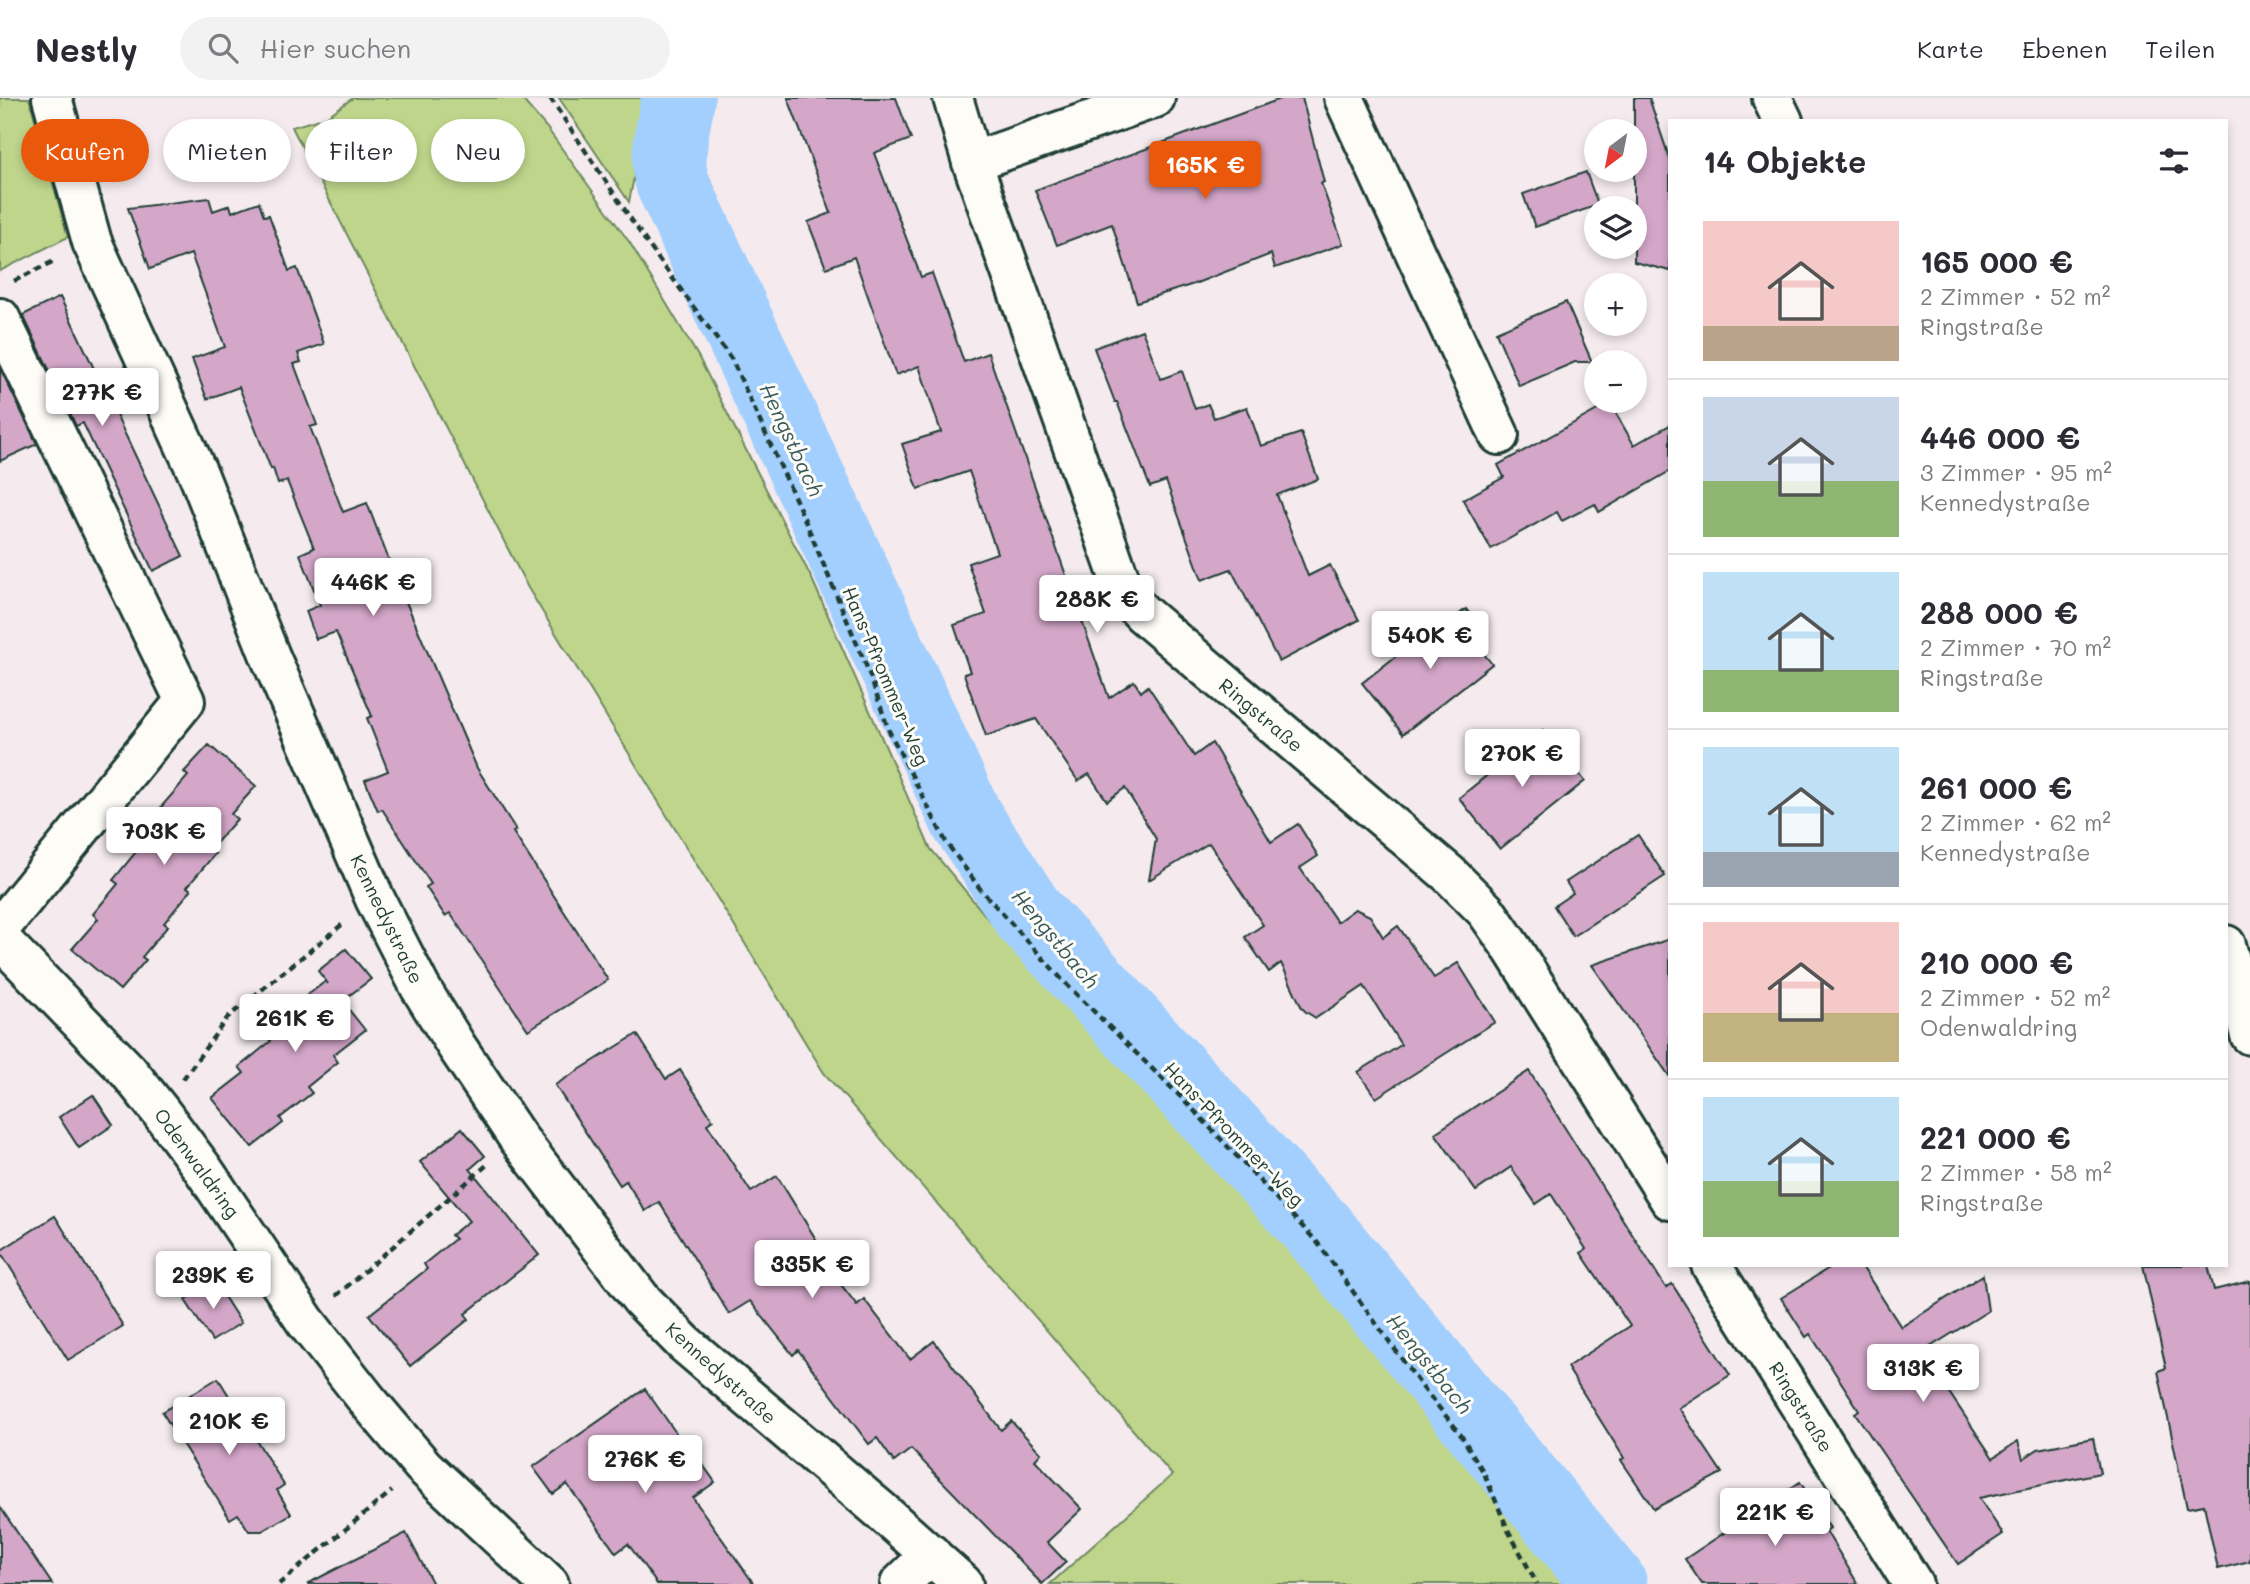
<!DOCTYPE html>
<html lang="de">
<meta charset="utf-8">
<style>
:root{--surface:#fff;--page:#f2f2f3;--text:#2b2b33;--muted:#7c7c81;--line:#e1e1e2;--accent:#ea580c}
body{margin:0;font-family:Mali,sans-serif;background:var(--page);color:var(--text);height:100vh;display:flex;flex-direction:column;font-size:26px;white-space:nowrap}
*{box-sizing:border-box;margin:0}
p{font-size:23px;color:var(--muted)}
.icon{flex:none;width:38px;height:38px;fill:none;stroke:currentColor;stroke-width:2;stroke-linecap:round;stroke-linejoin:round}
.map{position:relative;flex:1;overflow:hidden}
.panel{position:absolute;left:1668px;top:21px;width:560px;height:1148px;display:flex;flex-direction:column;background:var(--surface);border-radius:0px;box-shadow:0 4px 10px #0003}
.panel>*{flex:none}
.banner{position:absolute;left:21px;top:21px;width:665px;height:63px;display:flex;gap:14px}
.needle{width:46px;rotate:212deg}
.tools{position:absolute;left:1584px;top:21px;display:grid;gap:14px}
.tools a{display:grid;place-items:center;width:63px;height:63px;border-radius:50%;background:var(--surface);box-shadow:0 4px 10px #0003;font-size:35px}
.price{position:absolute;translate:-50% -60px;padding:0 16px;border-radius:7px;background:#fff;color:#222;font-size:23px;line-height:46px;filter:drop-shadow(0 2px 4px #0008)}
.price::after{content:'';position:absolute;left:50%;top:42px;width:21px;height:16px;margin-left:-10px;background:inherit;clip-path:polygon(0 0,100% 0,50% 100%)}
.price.active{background:var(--accent);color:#fff}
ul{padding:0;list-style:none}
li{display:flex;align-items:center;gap:21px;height:175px;padding:0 35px}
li+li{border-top:2px solid var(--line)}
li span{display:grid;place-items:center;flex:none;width:196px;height:140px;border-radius:0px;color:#555}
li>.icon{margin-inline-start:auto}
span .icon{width:84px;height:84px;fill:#fffc;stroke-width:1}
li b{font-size:30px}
h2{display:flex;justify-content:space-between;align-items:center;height:84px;padding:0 35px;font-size:30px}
.chip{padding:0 24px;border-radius:32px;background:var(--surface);box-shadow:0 4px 10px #0003;font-size:24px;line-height:63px}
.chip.active{background:var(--accent);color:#fff}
header{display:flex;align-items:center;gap:42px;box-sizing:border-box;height:98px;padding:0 35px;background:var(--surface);border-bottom:2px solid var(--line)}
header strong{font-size:33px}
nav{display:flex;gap:38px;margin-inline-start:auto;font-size:24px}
.search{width:490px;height:63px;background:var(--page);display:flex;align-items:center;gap:18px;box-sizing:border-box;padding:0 24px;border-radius:38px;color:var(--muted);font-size:26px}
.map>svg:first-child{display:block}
.green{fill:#bed58b;stroke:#6e8960;stroke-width:2}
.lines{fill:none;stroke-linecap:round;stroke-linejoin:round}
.river{stroke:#a2cffd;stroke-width:74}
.building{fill:#d4a7c9;stroke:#1f3d34;stroke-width:2}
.minor-casing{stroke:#1f3d34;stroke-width:44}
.path{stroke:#1f3d34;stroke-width:4.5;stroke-dasharray:7 5;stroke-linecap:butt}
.minor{stroke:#fdfcf7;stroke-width:38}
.labels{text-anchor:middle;stroke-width:6;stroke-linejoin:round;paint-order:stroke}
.street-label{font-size:19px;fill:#1f3d34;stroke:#fdfcf7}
.water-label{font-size:21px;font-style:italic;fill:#395a5c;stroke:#fdfcf7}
</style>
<header>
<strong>Nestly</strong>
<div class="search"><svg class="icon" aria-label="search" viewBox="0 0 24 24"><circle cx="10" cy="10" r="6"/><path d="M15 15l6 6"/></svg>Hier suchen</div>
<nav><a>Karte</a><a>Ebenen</a><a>Teilen</a></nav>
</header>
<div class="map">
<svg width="2250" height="1486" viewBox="0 0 2250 1486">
<rect width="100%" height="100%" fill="#f5ebee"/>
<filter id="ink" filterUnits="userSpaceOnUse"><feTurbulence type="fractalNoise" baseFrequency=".0143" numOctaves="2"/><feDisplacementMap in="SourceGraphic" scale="14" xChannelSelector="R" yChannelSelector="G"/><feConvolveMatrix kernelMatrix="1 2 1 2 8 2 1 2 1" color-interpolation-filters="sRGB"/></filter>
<g filter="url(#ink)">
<g class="green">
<path d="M 0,0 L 29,0 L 68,139 L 0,173 Z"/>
<path d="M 353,0 L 521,0 L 547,30 L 630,145 L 698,258 L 812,481 L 930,750 L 1017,856 L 1183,1017 L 1305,1158 L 1448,1340 L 1479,1297 L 1631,1486 L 1050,1486 L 1172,1377 L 824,975 L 528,490 L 292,29 L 326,19 Z"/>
<path d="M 559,0 L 650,0 L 629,104 Z"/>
</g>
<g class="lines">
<path class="river" d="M 678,0 C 674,27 665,58 672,84 L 967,722 L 1029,817 L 1318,1131 L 1610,1486"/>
</g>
<g class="building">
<path d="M 788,0 L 896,0 L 911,41 L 874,55 L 921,179 L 932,175 L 964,264 L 988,255 L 1109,600 L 1134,583 L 1141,594 L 1148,588 L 1194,658 L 1212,645 L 1271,744 L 1298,726 L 1318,758 L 1300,770 L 1337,824 L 1355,811 L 1370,818 L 1383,839 L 1398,828 L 1434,880 L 1458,865 L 1495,924 L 1376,1000 L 1358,974 L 1401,947 L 1364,888 L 1316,920 L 1306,914 L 1302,910 L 1281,865 L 1269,874 L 1245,839 L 1263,827 L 1209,745 L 1149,782 L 1156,741 L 1125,690 L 1107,703 L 1089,676 L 1078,683 L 1036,621 L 986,638 L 964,576 L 970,574 L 954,527 L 986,516 L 968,465 L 997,455 L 969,373 L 918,391 L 902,346 L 941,334 L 919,268 L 896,277 L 854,159 L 826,170 L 808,124 L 831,115 Z"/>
<path d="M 1283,0 L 1302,0 L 1324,84 L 1321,85 L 1343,146 L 1275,170 L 1271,156 L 1194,186 L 1137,204 L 1112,126 L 1057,147 L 1035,92 Z"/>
<path d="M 1634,0 L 1649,0 L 1670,62 L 1670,173 L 1634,164 Z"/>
<path d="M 1586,74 L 1598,107 L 1535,129 L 1523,96 Z"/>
<path d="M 209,100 L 213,113 L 230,107 L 232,114 L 259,104 L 264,118 L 269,117 L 289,173 L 297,170 L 324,246 L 298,255 L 301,264 L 294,266 L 317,327 L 310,329 L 343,414 L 367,405 L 395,478 L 477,670 L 516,732 L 513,734 L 608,882 L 528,932 L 450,815 L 445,818 L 426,789 L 431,786 L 382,711 L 378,713 L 365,682 L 388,673 L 367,620 L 372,618 L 336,534 L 316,541 L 306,513 L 320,507 L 300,456 L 314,450 L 287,383 L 278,386 L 273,370 L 271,371 L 239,289 L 207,301 L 192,261 L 225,249 L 191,156 L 150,171 L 128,110 Z"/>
<path d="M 60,199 L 183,458 L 153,473 L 83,325 L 76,328 L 23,217 Z"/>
<path d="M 1566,204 L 1592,264 L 1575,264 L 1519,288 L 1496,234 Z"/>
<path d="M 1142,232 L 1161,281 L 1182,273 L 1195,311 L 1208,306 L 1214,320 L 1247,309 L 1261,348 L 1301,335 L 1318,381 L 1277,397 L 1308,478 L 1330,467 L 1359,522 L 1279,564 L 1231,471 L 1202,482 L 1166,383 L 1150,389 L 1117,304 L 1115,304 L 1094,250 Z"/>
<path d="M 0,270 L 37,346 L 0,363 Z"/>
<path d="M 1610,305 L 1634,347 L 1670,327 L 1670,373 L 1599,414 L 1595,406 L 1562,423 L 1557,414 L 1491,451 L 1463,402 L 1504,379 L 1498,367 Z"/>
<path d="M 1466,511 L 1487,538 L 1476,546 L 1492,566 L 1403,636 L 1362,585 L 1443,521 L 1453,521 Z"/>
<path d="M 1543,632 L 1585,683 L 1500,751 L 1459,700 Z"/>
<path d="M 209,647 L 256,688 L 231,716 L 237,721 L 210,752 L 215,756 L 187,789 L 191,792 L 164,825 L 168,828 L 142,859 L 146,862 L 120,892 L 72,851 L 98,821 L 93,816 L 118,786 L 113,782 L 140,749 L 136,746 L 165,712 L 161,709 L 188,678 L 184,674 Z"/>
<path d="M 1638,737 L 1665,778 L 1573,838 L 1554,808 L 1573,795 L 1566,784 Z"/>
<path d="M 1670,841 L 1670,979 L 1592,867 Z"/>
<path d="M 346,851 L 371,881 L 342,903 L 365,932 L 333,957 L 338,964 L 307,989 L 312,995 L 280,1020 L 283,1025 L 252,1049 L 212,1000 L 244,975 L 239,969 L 271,943 L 266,938 L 297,913 L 293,908 L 326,883 L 328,886 L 318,873 Z"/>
<path d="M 637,936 L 666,981 L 680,972 L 713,1022 L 707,1026 L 751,1094 L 777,1078 L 817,1143 L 810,1147 L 857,1207 L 864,1201 L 910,1261 L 934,1243 L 1001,1332 L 1011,1323 L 1041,1355 L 1035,1362 L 1082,1411 L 1047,1444 L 1066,1464 L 1042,1486 L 911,1351 L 894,1364 L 877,1340 L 869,1346 L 798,1252 L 793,1257 L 750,1203 L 729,1216 L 659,1104 L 645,1113 L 626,1083 L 620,1087 L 555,987 Z"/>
<path d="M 1529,973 L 1666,1190 L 1672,1186 L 1730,1277 L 1679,1310 L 1722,1375 L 1654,1411 L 1621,1362 L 1624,1360 L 1567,1269 L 1630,1228 L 1581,1155 L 1586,1151 L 1551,1096 L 1536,1106 L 1511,1069 L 1476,1093 L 1435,1035 Z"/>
<path d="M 93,997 L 113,1027 L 79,1050 L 59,1019 Z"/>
<path d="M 462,1030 L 485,1058 L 470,1071 L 539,1157 L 465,1216 L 469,1221 L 410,1268 L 369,1217 L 427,1171 L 424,1166 L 455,1141 L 451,1137 L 469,1123 L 420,1064 Z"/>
<path d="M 55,1118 L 123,1228 L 68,1262 L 0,1153 Z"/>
<path d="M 1834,1167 L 1861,1167 L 1901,1229 L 1983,1177 L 1988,1213 L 1922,1254 L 1993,1360 L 2018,1343 L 2023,1361 L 2038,1351 L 2093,1340 L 2100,1375 L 1979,1400 L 2003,1436 L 1958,1466 L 1855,1315 L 1859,1312 L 1810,1236 L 1806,1239 L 1781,1200 Z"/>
<path d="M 2143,1167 L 2208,1167 L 2214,1192 L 2250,1183 L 2250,1463 L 2218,1471 L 2204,1407 L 2187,1410 L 2158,1273 L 2166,1270 Z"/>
<path d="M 214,1183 L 241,1225 L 212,1243 L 185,1202 Z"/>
<path d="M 218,1280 L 284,1387 L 277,1392 L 291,1416 L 262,1433 L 249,1433 L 238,1416 L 230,1421 L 162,1314 Z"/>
<path d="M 645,1291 L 693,1359 L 696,1357 L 715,1384 L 693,1400 L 754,1486 L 657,1486 L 628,1446 L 616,1455 L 567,1386 L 553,1396 L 533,1369 Z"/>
<path d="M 1800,1384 L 1830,1430 L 1826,1433 L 1858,1486 L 1702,1486 L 1685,1461 Z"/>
<path d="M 0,1409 L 52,1486 L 0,1486 Z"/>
<path d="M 406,1435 L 433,1486 L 307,1486 Z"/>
</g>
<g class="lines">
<g class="minor-casing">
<g id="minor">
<path d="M 52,0 L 92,144 L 199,378 L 270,558 L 375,801 L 420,889 L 457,949 L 518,1040 L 641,1201 L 684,1245 L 879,1411 L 963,1486"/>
<path d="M 953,0 L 972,64"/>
<path d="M 1155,0 L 972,64 L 1119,479 L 1129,501 L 1143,516 L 1449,776 L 1486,813 L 1513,852 L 1670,1102"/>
<path d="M 1344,0 L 1499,337"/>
<path d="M 1772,0 L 1783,23"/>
<path d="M 0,220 L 185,603 L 0,830"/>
<path d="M 0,841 L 128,973 L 160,1013 L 203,1071 L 306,1224 L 368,1303 L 423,1368 L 549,1486"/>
<path d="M 2226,847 L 2250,937"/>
<path d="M 1711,1167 L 1913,1486"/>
<path d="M 900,1486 L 931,1456"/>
</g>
</g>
<g class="path">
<path d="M 550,0 L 647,145 L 732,262 L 804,420 L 868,572 L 889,633 L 946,744 L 981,792 L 1068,888 L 1187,1005 L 1317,1144 L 1423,1290 L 1459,1334 L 1484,1375 L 1508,1432 L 1537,1486"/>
<path d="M 14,183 L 56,162"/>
<path d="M 183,981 L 228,919 L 344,825"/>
<path d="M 336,1198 L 488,1066"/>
<path d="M 279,1486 L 392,1393"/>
</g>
<use href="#minor" class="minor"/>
</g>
</g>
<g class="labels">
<g class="street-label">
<text transform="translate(886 578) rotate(67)" y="7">Hans-Pfrommer-Weg</text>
<text transform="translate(1261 617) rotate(40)" y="7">Ringstraße</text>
<text transform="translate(387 821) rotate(64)" y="7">Kennedystraße</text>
<text transform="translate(1234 1036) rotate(46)" y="7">Hans-Pfrommer-Weg</text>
<text transform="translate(197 1065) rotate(54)" y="7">Odenwaldring</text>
<text transform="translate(721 1275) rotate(42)" y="7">Kennedystraße</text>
<text transform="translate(1801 1309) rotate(58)" y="7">Ringstraße</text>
</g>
<g class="water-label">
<text transform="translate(791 342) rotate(65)" y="7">Hengstbach</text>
<text transform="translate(1055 841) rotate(50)" y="7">Hengstbach</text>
<text transform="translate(1429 1266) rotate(51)" y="7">Hengstbach</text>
</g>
</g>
</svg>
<div class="tools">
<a><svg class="needle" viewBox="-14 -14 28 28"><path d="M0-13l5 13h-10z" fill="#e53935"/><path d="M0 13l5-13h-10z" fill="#7c7c81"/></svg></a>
<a><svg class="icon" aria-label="layers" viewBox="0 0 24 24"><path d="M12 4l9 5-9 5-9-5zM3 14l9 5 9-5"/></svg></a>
<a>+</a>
<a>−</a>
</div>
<b class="price active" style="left:1205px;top:103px">165K €</b>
<b class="price" style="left:102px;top:330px">277K €</b>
<b class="price" style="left:373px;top:520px">446K €</b>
<b class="price" style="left:1097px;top:537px">288K €</b>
<b class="price" style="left:1430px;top:573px">540K €</b>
<b class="price" style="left:1522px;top:691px">270K €</b>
<b class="price" style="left:164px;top:769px">703K €</b>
<b class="price" style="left:295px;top:956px">261K €</b>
<b class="price" style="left:812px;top:1202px">335K €</b>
<b class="price" style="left:213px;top:1213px">239K €</b>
<b class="price" style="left:1923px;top:1306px">313K €</b>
<b class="price" style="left:229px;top:1359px">210K €</b>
<b class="price" style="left:645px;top:1397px">276K €</b>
<b class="price" style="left:1775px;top:1450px">221K €</b>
<div class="banner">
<a class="chip active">Kaufen</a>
<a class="chip">Mieten</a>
<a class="chip">Filter</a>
<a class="chip">Neu</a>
</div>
<section class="panel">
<h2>14 Objekte<svg class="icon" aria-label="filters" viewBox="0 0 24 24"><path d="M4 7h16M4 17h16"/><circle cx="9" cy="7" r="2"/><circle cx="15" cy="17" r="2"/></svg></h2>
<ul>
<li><span style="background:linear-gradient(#f6c9c9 75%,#b9a48a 0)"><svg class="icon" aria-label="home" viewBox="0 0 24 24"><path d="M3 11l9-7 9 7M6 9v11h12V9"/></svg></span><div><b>165 000 €</b><p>2 Zimmer · 52 m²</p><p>Ringstraße</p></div></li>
<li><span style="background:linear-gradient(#c9d6e8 60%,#8fb573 0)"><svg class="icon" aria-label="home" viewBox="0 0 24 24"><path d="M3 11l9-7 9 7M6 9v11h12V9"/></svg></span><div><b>446 000 €</b><p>3 Zimmer · 95 m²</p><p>Kennedystraße</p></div></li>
<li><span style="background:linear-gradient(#bfe0f5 70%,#8fb573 0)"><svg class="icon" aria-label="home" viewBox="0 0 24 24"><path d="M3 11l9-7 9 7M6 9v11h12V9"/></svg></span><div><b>288 000 €</b><p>2 Zimmer · 70 m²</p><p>Ringstraße</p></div></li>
<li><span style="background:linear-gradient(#bfe0f5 75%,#9aa5b1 0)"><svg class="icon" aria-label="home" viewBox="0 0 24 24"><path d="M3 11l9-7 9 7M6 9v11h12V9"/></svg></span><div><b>261 000 €</b><p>2 Zimmer · 62 m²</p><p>Kennedystraße</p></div></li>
<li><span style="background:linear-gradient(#f6c9c9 65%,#c2b280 0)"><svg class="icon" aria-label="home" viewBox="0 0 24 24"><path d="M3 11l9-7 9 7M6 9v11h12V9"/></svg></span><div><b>210 000 €</b><p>2 Zimmer · 52 m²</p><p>Odenwaldring</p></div></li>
<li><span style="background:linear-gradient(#bfe0f5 60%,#8fb573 0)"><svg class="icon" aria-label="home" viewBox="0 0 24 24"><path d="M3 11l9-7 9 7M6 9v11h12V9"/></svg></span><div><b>221 000 €</b><p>2 Zimmer · 58 m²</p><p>Ringstraße</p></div></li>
</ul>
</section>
</div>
